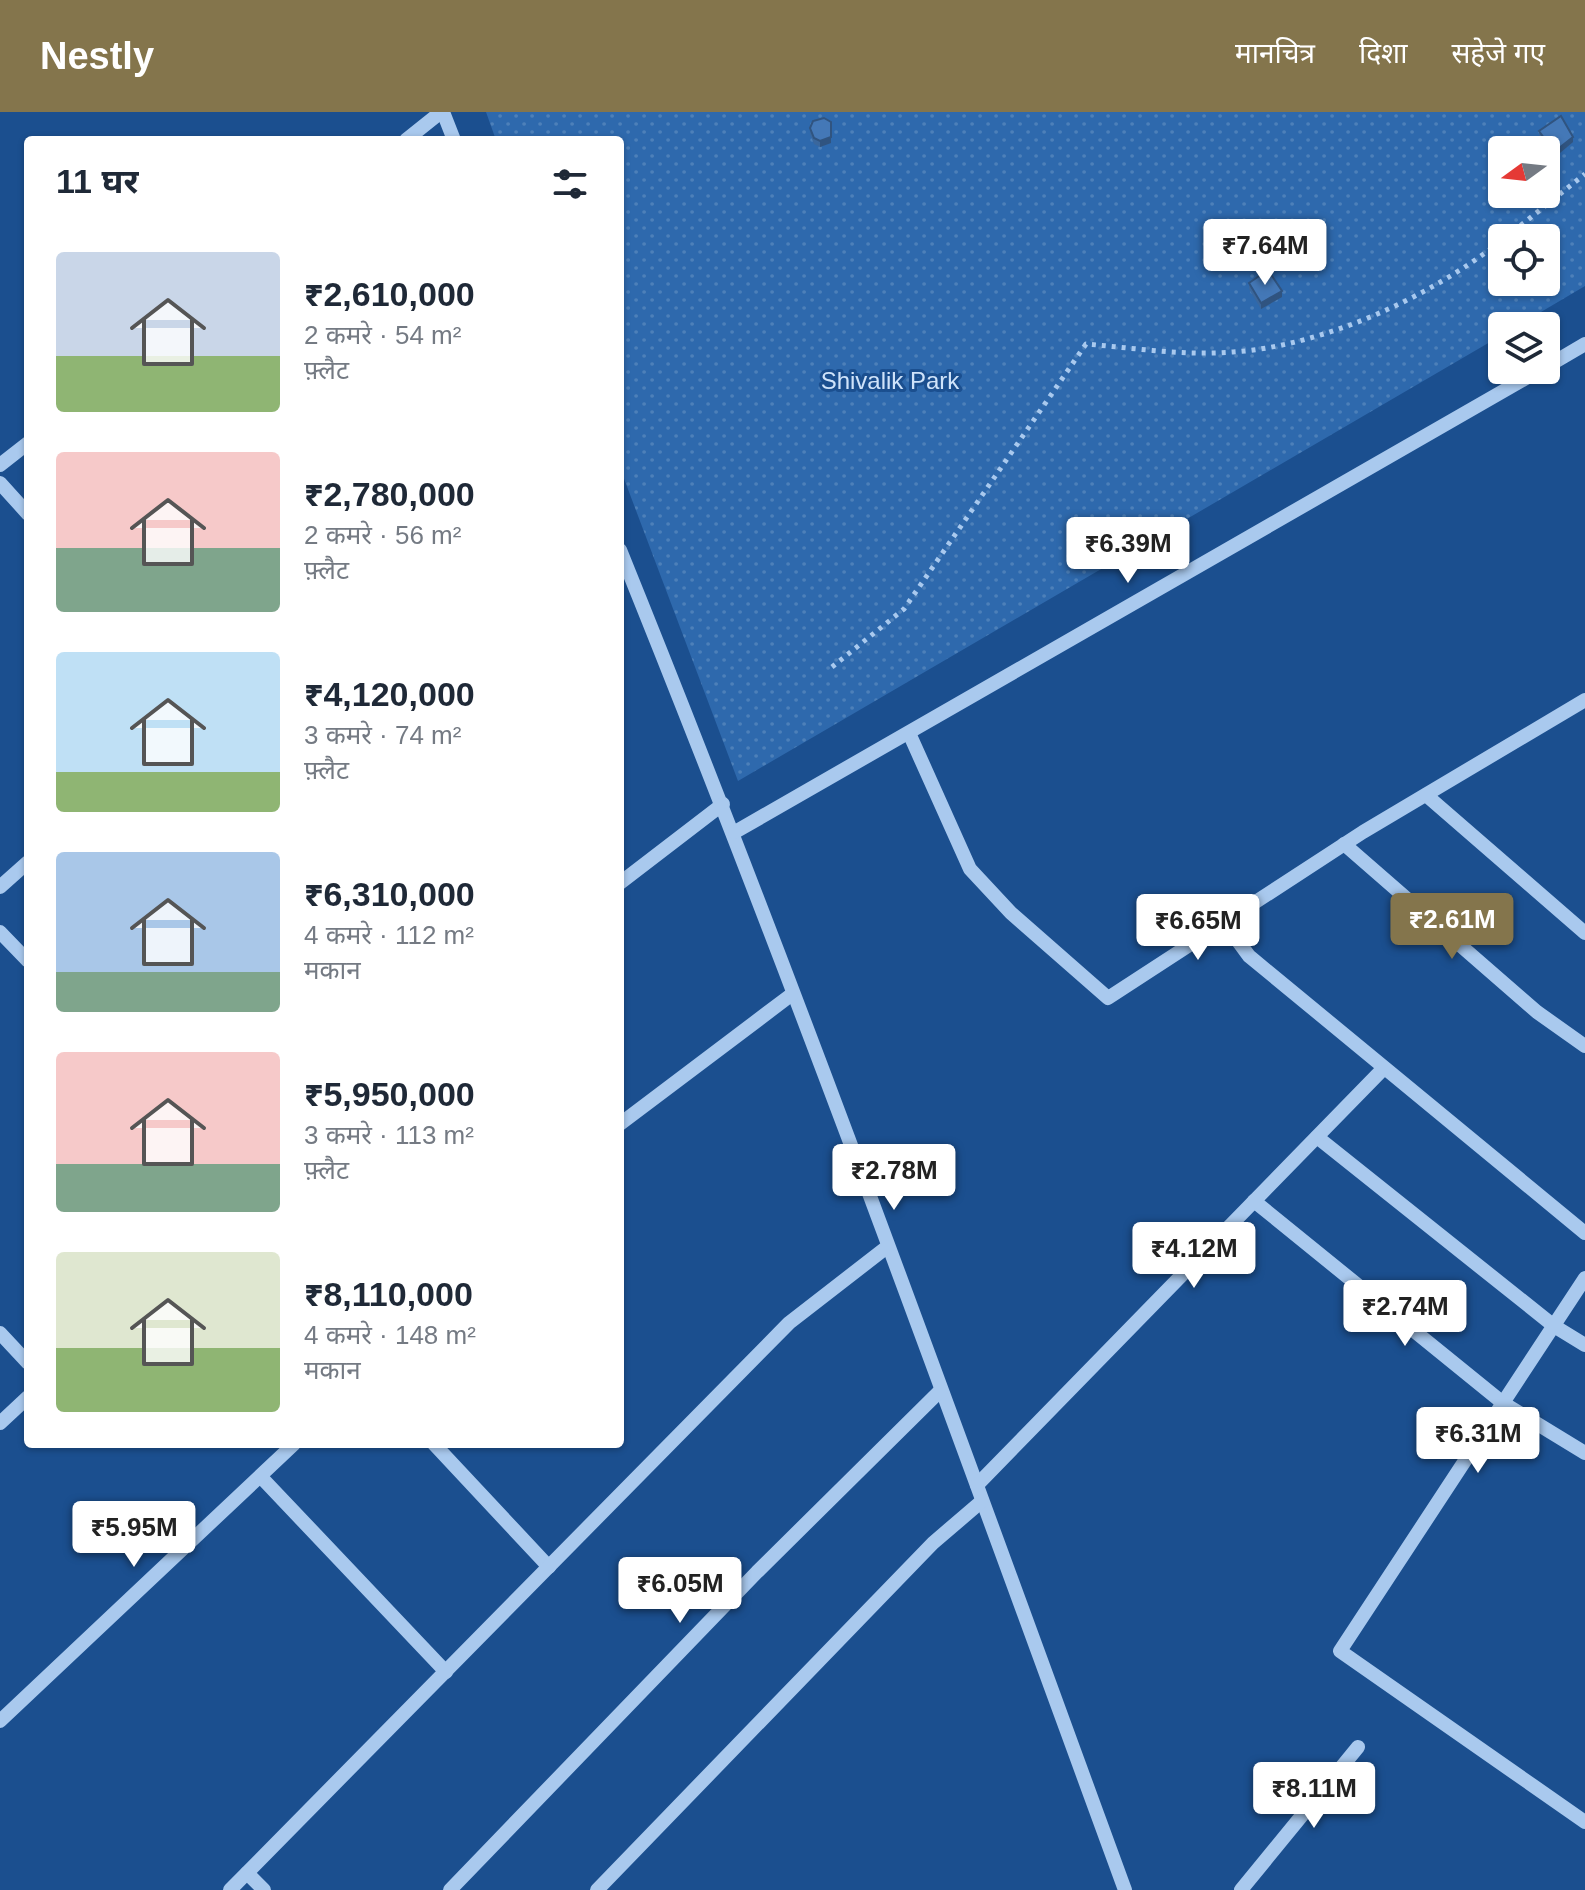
<!DOCTYPE html>
<html lang="hi">
<meta charset="utf-8">
<style>
:root{--surface:#fff;--page:#f6f6f7;--text:#1f2937;--muted:#747a83;--accent:#84754c}
body{margin:0;font-family:Helvetica,"Noto Sans Devanagari",sans-serif;background:var(--page);color:var(--text);height:100vh;display:flex;flex-direction:column;font-size:30px;white-space:nowrap}
*{box-sizing:border-box;margin:0}
p{font-size:26px;color:var(--muted)}
.icon{flex:none;width:44px;height:44px;fill:none;stroke:currentColor;stroke-width:2;stroke-linecap:round;stroke-linejoin:round}
.map{position:relative;flex:1;overflow:hidden}
.panel{position:absolute;left:24px;top:24px;width:600px;height:1312px;display:flex;flex-direction:column;background:var(--surface);border-radius:8px;box-shadow:0 2px 6px #0004}
.panel>*{flex:none}
.needle{width:52px;rotate:255deg}
.tools{position:absolute;left:1488px;top:24px;display:grid;gap:16px}
.tools a{display:grid;place-items:center;width:72px;height:72px;border-radius:8px;background:var(--surface);box-shadow:0 2px 6px #0004;font-size:40px}
.price{position:absolute;translate:-50% -68px;padding:0 18px;border-radius:8px;background:#fff;color:#222;font-size:26px;line-height:52px;filter:drop-shadow(0 2px 4px #0008)}
.price::after{content:'';position:absolute;left:50%;top:48px;width:24px;height:18px;margin-left:-12px;background:inherit;clip-path:polygon(0 0,100% 0,50% 100%)}
.price.active{background:var(--accent);color:#fff}
ul{padding:0;list-style:none}
li{display:flex;align-items:center;gap:24px;height:200px;padding:0 32px}
li span{display:grid;place-items:center;flex:none;width:224px;height:160px;border-radius:8px;color:#555}
li>.icon{margin-inline-start:auto}
span .icon{width:96px;height:96px;fill:#fffc;stroke-width:1}
li b{font-size:34px}
h2{display:flex;justify-content:space-between;align-items:center;height:96px;padding:0 32px;font-size:34px}
header{display:flex;align-items:center;gap:48px;box-sizing:border-box;height:112px;padding:0 40px;background:var(--accent);color:#fff}
header strong{font-size:38px}
nav{display:flex;gap:44px;margin-inline-start:auto;font-size:28px}
.map>svg:first-child{display:block}
.park{fill:url(#park-dots);fill-rule:evenodd}
.lines{fill:none;stroke-linecap:round;stroke-linejoin:round}
.path{stroke:#a9c9ee;stroke-width:5;stroke-dasharray:4 6;stroke-linecap:butt}
.minor{stroke:#a9c9ee;stroke-width:14}
.wall{fill:#3a679d}
.shaded-wall{fill:#305480}
.building{fill:#4478b7;stroke:#305480;stroke-width:2}
.labels{text-anchor:middle;stroke-width:6;stroke-linejoin:round;paint-order:stroke}
.park-label{font-size:24px;fill:#cfe3fa;stroke:#1b4f8f}
</style>
<header>
<strong>Nestly</strong>
<nav><a>मानचित्र</a><a>दिशा</a><a>सहेजे गए</a></nav>
</header>
<div class="map">
<svg width="1585" height="1778" viewBox="0 0 1585 1778">
<defs>
<pattern id="park-dots" width="8" height="8" patternUnits="userSpaceOnUse" patternTransform="scale(2)"><rect width="8" height="8" fill="#2e69ad"/><path d="M2 2h.1M6 6h.1" fill="none" stroke="#4d80b9" stroke-width="1.8" stroke-linecap="round"/></pattern>
</defs>
<rect width="100%" height="100%" fill="#1b4f8f"/>
<path class="park" d="M 486,0 L 1585,0 L 1585,174 L 1517,214 L 1502,214 L 1502,223 L 738,669 L 620,356 L 620,28 L 496,28 ZM 1502,38 L 1546,38 L 1546,82 L 1502,82 ZM 1502,126 L 1546,126 L 1546,170 L 1502,170 Z"/>
<g class="lines">
<g class="path">
<path d="M 1505,126 L 1585,62"/>
<path d="M 832,555 L 904,497 L 1086,232 C 1134,236 1185,244 1233,240 C 1323,234 1431,185 1502,128"/>
</g>
<g class="minor">
<path d="M 443,0 L 454,28"/>
<path d="M 406,28 L 441,0"/>
<path d="M 1546,255 L 1585,232"/>
<path d="M 0,353 L 28,331"/>
<path d="M 0,371 L 28,402"/>
<path d="M 620,438 C 799,880 961,1330 1125,1778"/>
<path d="M 909,621 L 970,757 L 1011,801 L 1108,886 L 1363,720 L 1585,588"/>
<path d="M 1426,683 L 1585,821"/>
<path d="M 735,720 L 1540,258"/>
<path d="M 1344,732 L 1537,900 L 1585,934"/>
<path d="M 620,771 L 723,692"/>
<path d="M 0,775 L 28,750"/>
<path d="M 1224,810 L 1249,844 L 1585,1121"/>
<path d="M 0,820 L 28,849"/>
<path d="M 620,1012 L 791,883"/>
<path d="M 1317,1025 L 1554,1214 L 1585,1233"/>
<path d="M 1254,1089 L 1503,1291 L 1585,1341"/>
<path d="M 1585,1166 L 1340,1539 L 1585,1710"/>
<path d="M 0,1221 L 28,1251"/>
<path d="M 0,1311 L 28,1285"/>
<path d="M 434,1332 L 549,1455"/>
<path d="M 261,1365 L 446,1560"/>
<path d="M 977,1373 L 1384,956"/>
<path d="M 0,1609 L 294,1332"/>
<path d="M 247,1761 L 264,1778"/>
<path d="M 230,1778 L 789,1211 L 887,1135"/>
<path d="M 450,1778 L 757,1460 L 941,1278"/>
<path d="M 597,1778 L 933,1431 L 982,1389"/>
<path d="M 1241,1778 L 1358,1635"/>
</g>
</g>
<g class="wall">
<path d="M 810,16 L 831,31 L 820,35 L 814,32 L 810,22 Z"/>
<path d="M 1539,19 L 1573,30 L 1554,46 L 1539,25 Z"/>
<path d="M 1249,171 L 1282,185 L 1261,197 L 1249,177 Z"/>
</g>
<g class="shaded-wall">
<path d="M 831,25 L 831,31 L 820,35 L 820,29 Z"/>
<path d="M 1573,25 L 1573,30 L 1554,46 L 1554,40 Z"/>
<path d="M 1282,179 L 1282,185 L 1261,197 L 1261,191 Z"/>
</g>
<g class="building">
<path d="M 1561,4 L 1573,25 L 1554,40 L 1539,19 Z"/>
<path d="M 824,6 L 831,10 L 831,25 L 820,29 L 814,26 L 810,16 L 813,9 Z"/>
<path d="M 1268,158 L 1282,179 L 1261,191 L 1249,171 Z"/>
</g>
<g class="labels">
<g class="park-label">
<text x="890" y="277">Shivalik Park</text>
</g>
</g>
</svg>
<div class="tools">
<a><svg class="needle" viewBox="-14 -14 28 28"><path d="M0-13l5 13h-10z" fill="#e53935"/><path d="M0 13l5-13h-10z" fill="#747a83"/></svg></a>
<a><svg class="icon" aria-label="locate" viewBox="0 0 24 24"><circle cx="12" cy="12" r="6"/><path d="M12 2v4M12 18v4M2 12h4M18 12h4"/></svg></a>
<a><svg class="icon" aria-label="layers" viewBox="0 0 24 24"><path d="M12 4l9 5-9 5-9-5zM3 14l9 5 9-5"/></svg></a>
</div>
<b class="price" style="left:1265px;top:175px">₹7.64M</b>
<b class="price" style="left:1128px;top:473px">₹6.39M</b>
<b class="price active" style="left:1452px;top:849px">₹2.61M</b>
<b class="price" style="left:1198px;top:850px">₹6.65M</b>
<b class="price" style="left:894px;top:1100px">₹2.78M</b>
<b class="price" style="left:1194px;top:1178px">₹4.12M</b>
<b class="price" style="left:1405px;top:1236px">₹2.74M</b>
<b class="price" style="left:1478px;top:1363px">₹6.31M</b>
<b class="price" style="left:134px;top:1457px">₹5.95M</b>
<b class="price" style="left:680px;top:1513px">₹6.05M</b>
<b class="price" style="left:1314px;top:1718px">₹8.11M</b>
<section class="panel">
<h2>11 घर<svg class="icon" aria-label="filters" viewBox="0 0 24 24"><path d="M4 7h16M4 17h16"/><circle cx="9" cy="7" r="2"/><circle cx="15" cy="17" r="2"/></svg></h2>
<ul>
<li><span style="background:linear-gradient(#c9d6e8 65%,#8fb573 0)"><svg class="icon" aria-label="home" viewBox="0 0 24 24"><path d="M3 11l9-7 9 7M6 9v11h12V9"/></svg></span><div><b>₹2,610,000</b><p>2 कमरे · 54 m²</p><p>फ़्लैट</p></div></li>
<li><span style="background:linear-gradient(#f6c9c9 60%,#7fa58c 0)"><svg class="icon" aria-label="home" viewBox="0 0 24 24"><path d="M3 11l9-7 9 7M6 9v11h12V9"/></svg></span><div><b>₹2,780,000</b><p>2 कमरे · 56 m²</p><p>फ़्लैट</p></div></li>
<li><span style="background:linear-gradient(#bfe0f5 75%,#8fb573 0)"><svg class="icon" aria-label="home" viewBox="0 0 24 24"><path d="M3 11l9-7 9 7M6 9v11h12V9"/></svg></span><div><b>₹4,120,000</b><p>3 कमरे · 74 m²</p><p>फ़्लैट</p></div></li>
<li><span style="background:linear-gradient(#a9c7e8 75%,#7fa58c 0)"><svg class="icon" aria-label="home" viewBox="0 0 24 24"><path d="M3 11l9-7 9 7M6 9v11h12V9"/></svg></span><div><b>₹6,310,000</b><p>4 कमरे · 112 m²</p><p>मकान</p></div></li>
<li><span style="background:linear-gradient(#f6c9c9 70%,#7fa58c 0)"><svg class="icon" aria-label="home" viewBox="0 0 24 24"><path d="M3 11l9-7 9 7M6 9v11h12V9"/></svg></span><div><b>₹5,950,000</b><p>3 कमरे · 113 m²</p><p>फ़्लैट</p></div></li>
<li><span style="background:linear-gradient(#dfe7d0 60%,#8fb573 0)"><svg class="icon" aria-label="home" viewBox="0 0 24 24"><path d="M3 11l9-7 9 7M6 9v11h12V9"/></svg></span><div><b>₹8,110,000</b><p>4 कमरे · 148 m²</p><p>मकान</p></div></li>
</ul>
</section>
</div>
